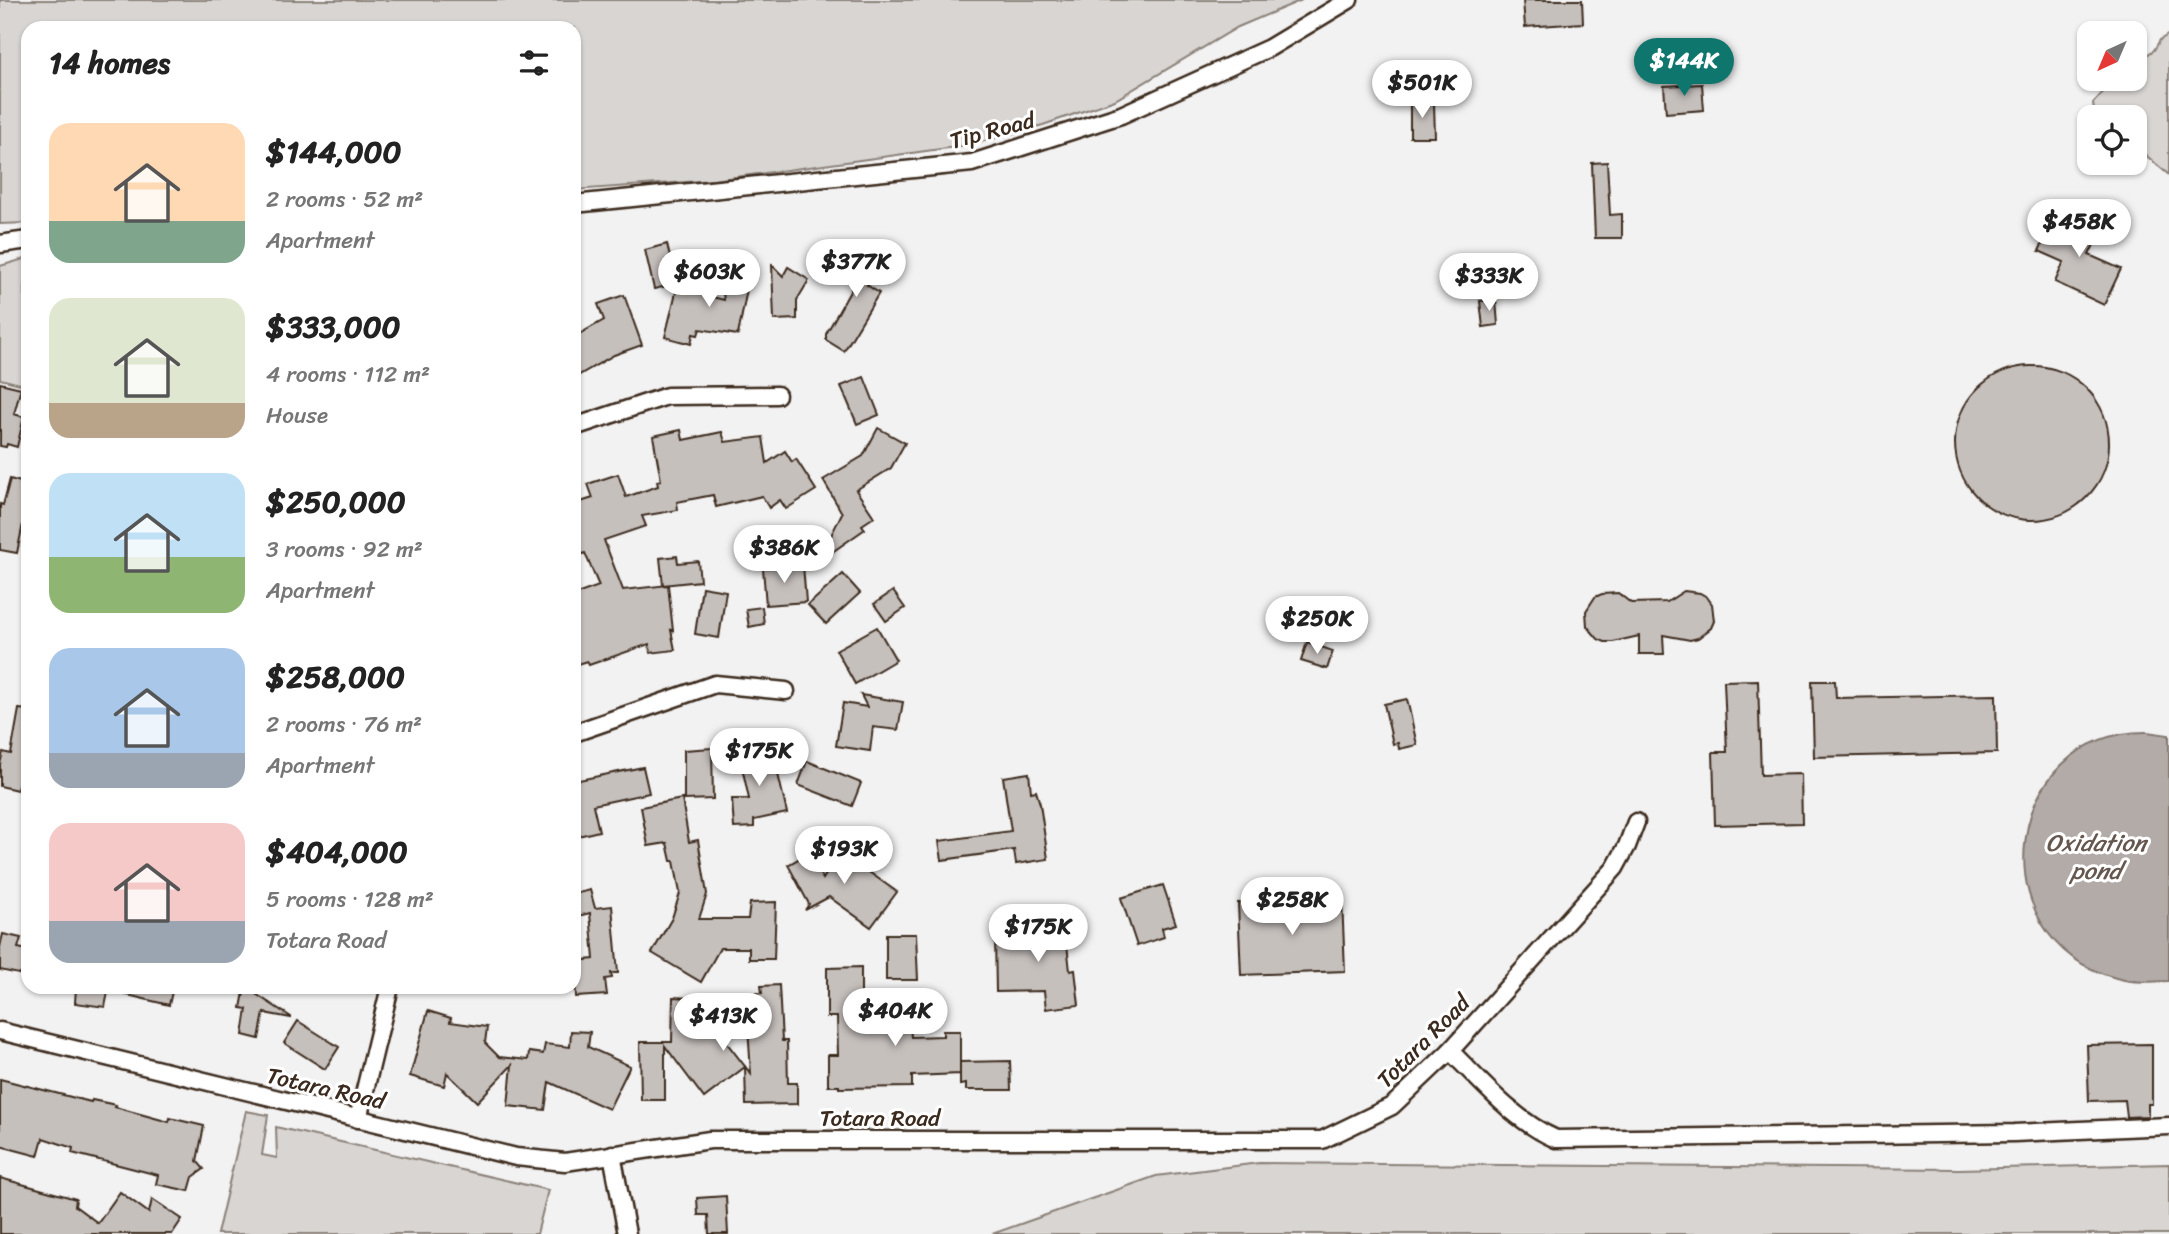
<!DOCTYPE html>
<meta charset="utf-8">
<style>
:root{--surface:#fff;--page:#f6f6f6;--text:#222;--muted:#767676;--accent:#0f766e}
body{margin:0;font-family:Sriracha,sans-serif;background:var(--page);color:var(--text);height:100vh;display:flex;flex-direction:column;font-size:26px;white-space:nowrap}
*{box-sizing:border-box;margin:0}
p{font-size:23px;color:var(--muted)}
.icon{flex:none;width:38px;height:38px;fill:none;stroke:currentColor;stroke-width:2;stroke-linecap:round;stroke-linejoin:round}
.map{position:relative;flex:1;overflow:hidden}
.panel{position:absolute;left:21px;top:21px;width:560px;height:973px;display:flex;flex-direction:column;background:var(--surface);border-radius:21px;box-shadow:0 2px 5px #0004}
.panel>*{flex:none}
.needle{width:46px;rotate:224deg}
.buttons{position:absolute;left:2077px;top:21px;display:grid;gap:14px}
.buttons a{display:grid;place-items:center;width:70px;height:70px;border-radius:14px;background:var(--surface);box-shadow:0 2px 5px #0004;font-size:35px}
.price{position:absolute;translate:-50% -60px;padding:0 16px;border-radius:24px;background:#fff;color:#222;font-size:23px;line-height:46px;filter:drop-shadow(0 2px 4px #0008)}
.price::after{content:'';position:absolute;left:50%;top:42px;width:21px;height:16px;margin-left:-10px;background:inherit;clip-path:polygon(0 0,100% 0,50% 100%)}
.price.selected{background:var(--accent);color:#fff}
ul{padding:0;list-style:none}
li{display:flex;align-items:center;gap:21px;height:175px;padding:0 28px}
li span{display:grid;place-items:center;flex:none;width:196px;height:140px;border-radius:21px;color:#555}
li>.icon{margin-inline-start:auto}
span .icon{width:84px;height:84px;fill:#fffc;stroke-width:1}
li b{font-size:30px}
h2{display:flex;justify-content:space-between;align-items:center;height:84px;padding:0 28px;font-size:30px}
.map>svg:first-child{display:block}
.green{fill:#d8d5d2;stroke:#8a8078;stroke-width:2}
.water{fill:#b2aba7;stroke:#827770;stroke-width:2}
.building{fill:#c6c0bd;stroke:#3b2a1e;stroke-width:2}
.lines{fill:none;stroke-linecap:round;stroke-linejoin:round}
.minor-casing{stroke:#3b2a1e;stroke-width:21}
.minor{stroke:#fff;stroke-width:16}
.labels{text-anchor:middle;stroke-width:6;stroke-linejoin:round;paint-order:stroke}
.street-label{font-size:23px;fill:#3b2a1e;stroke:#fff}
.water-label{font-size:24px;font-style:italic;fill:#65574e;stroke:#fff}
</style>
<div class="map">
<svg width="2169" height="1234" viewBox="0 0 2169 1234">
<rect width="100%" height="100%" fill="#f3f2f2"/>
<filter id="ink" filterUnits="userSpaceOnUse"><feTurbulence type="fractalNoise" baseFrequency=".0143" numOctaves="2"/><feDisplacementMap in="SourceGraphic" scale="14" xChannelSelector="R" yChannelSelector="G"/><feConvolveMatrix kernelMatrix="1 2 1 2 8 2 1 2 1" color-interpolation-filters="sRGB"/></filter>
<g filter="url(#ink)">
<g class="green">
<path d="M 0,0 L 1302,0 L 1238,27 L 1115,100 L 1043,125 L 970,145 L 714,180 L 574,190 L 574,28 L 28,28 L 28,223 L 0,224 Z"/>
<path d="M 2169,34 L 2169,175 L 2135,146 L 2135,117 L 2100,117 L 2094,111 L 2093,103 L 2115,79 L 2135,79 L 2135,63 L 2154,50 L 2160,40 Z"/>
<path d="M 27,258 L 24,295 L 28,295 L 28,386 L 0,379 L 0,266 Z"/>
<path d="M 246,1111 L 268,1115 L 262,1155 L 277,1158 L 276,1127 L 548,1190 L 537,1234 L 217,1234 Z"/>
<path d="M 1259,1163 L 1959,1169 L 2169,1164 L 2169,1234 L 992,1234 L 1156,1176 Z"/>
</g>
<path class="water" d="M 2147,732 L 2169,735 L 2169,981 C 2151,982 2133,983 2116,978 C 1977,940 2003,731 2147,732 Z"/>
<g class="building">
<path d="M 1523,0 L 1582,0 L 1583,23 L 1525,27 Z"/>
<path d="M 1702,84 L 1704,110 L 1666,113 L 1664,86 Z"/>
<path d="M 1410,103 L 1434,103 L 1435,137 L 1410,137 Z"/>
<path d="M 1607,162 L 1610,215 L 1622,214 L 1622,238 L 1595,238 L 1592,163 Z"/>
<path d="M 2057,212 L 2100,232 L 2089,255 L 2121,269 L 2104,305 L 2055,282 L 2064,262 L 2039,251 Z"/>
<path d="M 667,244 L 676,284 L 654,289 L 645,250 Z"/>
<path d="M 867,244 L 886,256 L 867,285 L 879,293 L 844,351 L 826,340 L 826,334 L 857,279 L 860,281 L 848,272 Z"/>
<path d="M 772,265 L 783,276 L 788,267 L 809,280 L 797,300 L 797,319 L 774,320 Z"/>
<path d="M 751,269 L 738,335 L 700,329 L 698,335 L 693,334 L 691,344 L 665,337 L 677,288 L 724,300 L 720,274 Z"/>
<path d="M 624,295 L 642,345 L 614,355 L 574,378 L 574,337 L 604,320 L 598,304 Z"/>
<path d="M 1496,300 L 1498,325 L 1483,327 L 1480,301 Z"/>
<circle cx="2032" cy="443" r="77"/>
<path d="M 864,377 L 879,415 L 857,424 L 841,386 Z"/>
<path d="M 0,383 L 21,388 L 14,414 L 24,417 L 17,447 L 7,444 L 6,447 L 0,446 Z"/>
<path d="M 878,428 L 905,443 L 891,468 L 856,490 L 874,517 L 862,525 L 865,529 L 818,562 L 842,513 L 823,480 L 863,456 Z"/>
<path d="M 681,430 L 683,440 L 722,432 L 725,442 L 763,437 L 767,463 L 785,451 L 792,462 L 796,459 L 816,490 L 786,509 L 780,500 L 769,508 L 762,496 L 716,507 L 713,495 L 677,502 L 678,510 L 642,516 L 646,526 L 604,540 L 623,590 L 668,585 L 673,631 L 671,630 L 675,650 L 650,653 L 649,644 L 589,665 L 587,661 L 574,665 L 574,595 L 599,586 L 585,553 L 574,557 L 574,504 L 593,498 L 588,484 L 618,474 L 626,497 L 658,486 L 657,481 L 661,480 L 653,436 Z"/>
<path d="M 10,479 L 28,484 L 28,500 L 17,553 L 0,550 L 0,504 L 3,505 Z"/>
<path d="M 677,556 L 678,563 L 698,561 L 700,581 L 663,585 L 660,558 Z"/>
<path d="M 803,565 L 806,602 L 766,605 L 763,568 Z"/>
<path d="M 843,574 L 860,593 L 826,624 L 808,605 Z"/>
<path d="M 702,587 L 726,591 L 719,638 L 695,634 Z"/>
<path d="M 893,591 L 905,608 L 886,621 L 874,604 Z"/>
<path d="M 1684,591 L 1700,593 L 1707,597 L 1712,604 L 1714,621 L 1711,628 L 1698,638 L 1690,640 L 1663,635 L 1664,654 L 1639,654 L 1639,636 L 1613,642 L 1605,642 L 1598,639 L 1587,626 L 1586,611 L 1595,597 L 1602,594 L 1618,593 L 1631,603 L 1667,602 Z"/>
<path d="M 762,607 L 764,624 L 749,627 L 746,609 Z"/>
<path d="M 877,627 L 896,660 L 855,684 L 836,650 Z"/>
<path d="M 1307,642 L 1333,651 L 1327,669 L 1301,661 Z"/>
<path d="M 1758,680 L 1761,775 L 1801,774 L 1802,823 L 1715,825 L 1713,752 L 1727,752 L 1724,681 Z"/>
<path d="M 1812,681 L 1835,681 L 1836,698 L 1996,695 L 1997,753 L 1814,757 Z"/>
<path d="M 861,695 L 903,702 L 898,730 L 873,727 L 870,751 L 836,746 L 843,703 L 867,707 Z"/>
<path d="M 1407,699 L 1417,745 L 1399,749 L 1398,743 L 1393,744 L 1384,704 Z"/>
<path d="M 19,709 L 28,710 L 28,784 L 19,782 L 17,790 L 0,786 L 0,764 L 3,752 L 11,754 Z"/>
<path d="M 764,744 L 772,748 L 787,813 L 754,820 L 754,827 L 734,828 L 732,799 L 749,799 L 739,753 L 748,751 L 747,748 Z"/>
<path d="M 712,748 L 713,799 L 684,800 L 684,750 Z"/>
<path d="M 807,761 L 861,783 L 852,806 L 798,785 Z"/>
<path d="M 643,767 L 649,793 L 593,805 L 599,831 L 574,837 L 574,781 Z"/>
<path d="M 1029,773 L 1031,792 L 1036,791 L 1040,804 L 1048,859 L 1016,864 L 1014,850 L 942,860 L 939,841 L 1011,831 L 1003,777 Z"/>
<path d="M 682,799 L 689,842 L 698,840 L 707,894 L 699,919 L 748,919 L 750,903 L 776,902 L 774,959 L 749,959 L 749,948 L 720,948 L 701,982 L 652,953 L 672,918 L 680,893 L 674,861 L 671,861 L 667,843 L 648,846 L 641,807 Z"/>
<path d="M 843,847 L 866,860 L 862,867 L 897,892 L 871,927 L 829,897 L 805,910 L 809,904 L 788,865 L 809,853 L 823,879 Z"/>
<path d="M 1163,885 L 1176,924 L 1162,928 L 1164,937 L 1137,946 L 1121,898 Z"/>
<path d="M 590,890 L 595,908 L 612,906 L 618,973 L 611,973 L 612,978 L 605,979 L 607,995 L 576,997 L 574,961 L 594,959 L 590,913 L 574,917 L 574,894 Z"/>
<path d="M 1342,899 L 1345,971 L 1241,975 L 1238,903 Z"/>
<path d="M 1064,917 L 1070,971 L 1075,970 L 1079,1005 L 1046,1009 L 1044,991 L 996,992 L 995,935 L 1037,934 L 1035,921 Z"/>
<path d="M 3,934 L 21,938 L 18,948 L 28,950 L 28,976 L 0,970 L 0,947 Z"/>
<path d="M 886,934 L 916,934 L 918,980 L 886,980 Z"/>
<path d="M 861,967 L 861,1027 L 910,1025 L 911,1037 L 943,1036 L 943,1031 L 960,1031 L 960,1062 L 1010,1061 L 1011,1090 L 966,1090 L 966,1084 L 960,1085 L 960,1063 L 960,1074 L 912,1076 L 912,1087 L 839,1088 L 839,1086 L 828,1086 L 828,1055 L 838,1055 L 837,1017 L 827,1017 L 827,968 Z"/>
<path d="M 779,985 L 782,1041 L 787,1041 L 788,1083 L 797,1083 L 797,1104 L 746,1105 L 745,1067 L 704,1098 L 665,1046 L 665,1100 L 641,1100 L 640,1042 L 672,1042 L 673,997 L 692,998 L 751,1074 L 746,994 L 762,993 L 761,986 Z"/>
<path d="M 76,987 L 109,987 L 105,1007 L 75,1003 Z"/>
<path d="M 119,987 L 173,987 L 169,1005 L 119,993 Z"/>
<path d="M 245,987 L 291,1017 L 291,1018 L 264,1013 L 259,1039 L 243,1035 L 247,1009 L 241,1008 Z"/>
<path d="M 428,1011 L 451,1018 L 450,1022 L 487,1027 L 485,1043 L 499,1057 L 528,1060 L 529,1052 L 543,1054 L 545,1044 L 570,1047 L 571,1031 L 590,1032 L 588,1047 L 630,1066 L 609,1109 L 549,1082 L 545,1110 L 508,1106 L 512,1065 L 477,1102 L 447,1073 L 444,1086 L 410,1076 Z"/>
<path d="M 298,1021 L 339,1047 L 325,1069 L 284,1043 Z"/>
<path d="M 2152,1044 L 2152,1104 L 2148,1104 L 2148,1116 L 2127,1117 L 2125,1100 L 2089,1101 L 2087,1045 Z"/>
<path d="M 0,1079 L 91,1102 L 92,1100 L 116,1105 L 115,1107 L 169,1122 L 170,1118 L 204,1126 L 197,1161 L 204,1169 L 193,1177 L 189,1191 L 156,1184 L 158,1175 L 72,1153 L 73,1148 L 43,1138 L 38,1156 L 0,1146 Z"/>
<path d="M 0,1178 L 76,1199 L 75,1206 L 98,1223 L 120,1192 L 149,1213 L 152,1199 L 182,1219 L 172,1234 L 0,1234 Z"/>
<path d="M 726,1196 L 728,1234 L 709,1234 L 708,1215 L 698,1215 L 697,1198 Z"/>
</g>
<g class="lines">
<g class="minor-casing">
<g id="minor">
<path d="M 574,204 L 972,163 L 1121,115 L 1269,48 L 1349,0"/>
<path d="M 0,244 L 28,240"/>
<path d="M 574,427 L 667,396 L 777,395"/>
<path d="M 574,733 L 715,684 L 786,691"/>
<path d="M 0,1031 L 516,1157 L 565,1162 L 710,1140 L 1322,1140 L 1392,1106 L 1450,1051 L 1615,868 L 1627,846 L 1636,822"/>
<path d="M 1450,1051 C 1482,1082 1514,1121 1556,1139 L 2014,1133 L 2169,1126"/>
<path d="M 358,1119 L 390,987"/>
<path d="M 612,1154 L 627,1234"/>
</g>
</g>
<use href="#minor" class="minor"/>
</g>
</g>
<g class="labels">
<g class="street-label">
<text transform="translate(992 130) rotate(-15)" y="8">Tip Road</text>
<text transform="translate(1423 1041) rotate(-45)" y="8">Totara Road</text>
<text transform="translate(326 1088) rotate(13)" y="8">Totara Road</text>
<text x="880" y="1126">Totara Road</text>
</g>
<g class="water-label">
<text x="2096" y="851">Oxidation<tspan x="2096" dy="28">pond</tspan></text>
</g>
</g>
</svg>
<div class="buttons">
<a><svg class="needle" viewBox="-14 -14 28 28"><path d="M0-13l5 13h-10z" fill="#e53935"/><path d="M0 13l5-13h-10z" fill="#767676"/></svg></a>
<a><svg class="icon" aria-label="locate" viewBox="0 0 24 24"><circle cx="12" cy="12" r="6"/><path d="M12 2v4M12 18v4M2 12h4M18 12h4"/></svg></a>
</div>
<b class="price selected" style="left:1684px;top:98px">$144K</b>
<b class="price" style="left:1422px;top:120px">$501K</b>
<b class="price" style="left:2079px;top:259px">$458K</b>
<b class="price" style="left:856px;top:299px">$377K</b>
<b class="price" style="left:709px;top:309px">$603K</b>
<b class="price" style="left:1489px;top:313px">$333K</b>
<b class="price" style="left:784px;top:585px">$386K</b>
<b class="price" style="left:1317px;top:656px">$250K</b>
<b class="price" style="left:759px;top:788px">$175K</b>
<b class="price" style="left:844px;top:886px">$193K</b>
<b class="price" style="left:1292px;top:937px">$258K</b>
<b class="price" style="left:1038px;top:964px">$175K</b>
<b class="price" style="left:895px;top:1048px">$404K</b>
<b class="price" style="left:723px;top:1053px">$413K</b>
<section class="panel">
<h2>14 homes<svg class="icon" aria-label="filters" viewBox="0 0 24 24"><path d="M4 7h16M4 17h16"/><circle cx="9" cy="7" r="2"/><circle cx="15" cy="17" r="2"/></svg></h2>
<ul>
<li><span style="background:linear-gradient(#ffd9b3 70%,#7fa58c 0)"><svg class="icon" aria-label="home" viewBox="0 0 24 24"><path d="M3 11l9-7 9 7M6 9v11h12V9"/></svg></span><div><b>$144,000</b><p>2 rooms · 52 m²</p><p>Apartment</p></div></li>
<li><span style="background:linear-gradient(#dfe7d0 75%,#b9a48a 0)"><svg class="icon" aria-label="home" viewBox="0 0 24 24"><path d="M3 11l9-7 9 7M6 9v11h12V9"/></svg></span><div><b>$333,000</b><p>4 rooms · 112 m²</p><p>House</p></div></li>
<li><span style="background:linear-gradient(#bfe0f5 60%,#8fb573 0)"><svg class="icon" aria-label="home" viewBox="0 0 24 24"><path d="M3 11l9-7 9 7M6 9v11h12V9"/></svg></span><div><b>$250,000</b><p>3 rooms · 92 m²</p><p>Apartment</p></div></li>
<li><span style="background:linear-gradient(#a9c7e8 75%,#9aa5b1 0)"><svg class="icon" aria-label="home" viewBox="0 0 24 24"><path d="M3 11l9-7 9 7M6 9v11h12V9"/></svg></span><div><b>$258,000</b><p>2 rooms · 76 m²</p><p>Apartment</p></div></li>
<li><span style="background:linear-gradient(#f6c9c9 70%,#9aa5b1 0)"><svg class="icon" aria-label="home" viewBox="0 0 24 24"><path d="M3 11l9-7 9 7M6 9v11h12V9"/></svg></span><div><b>$404,000</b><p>5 rooms · 128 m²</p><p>Totara Road</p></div></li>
</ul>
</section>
</div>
